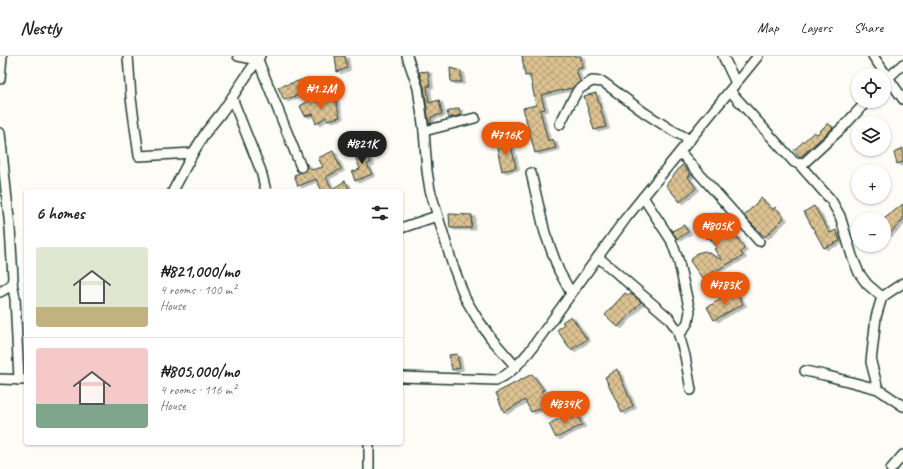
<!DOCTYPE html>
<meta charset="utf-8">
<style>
:root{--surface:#fff;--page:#f2f2f2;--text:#222;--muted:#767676;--line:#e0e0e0;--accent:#ea580c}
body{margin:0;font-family:Caveat,sans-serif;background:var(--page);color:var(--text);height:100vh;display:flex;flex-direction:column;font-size:15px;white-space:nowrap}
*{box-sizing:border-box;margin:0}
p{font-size:13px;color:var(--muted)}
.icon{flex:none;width:22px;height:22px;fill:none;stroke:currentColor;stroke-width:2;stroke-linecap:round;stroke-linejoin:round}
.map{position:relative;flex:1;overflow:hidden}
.sheet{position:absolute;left:24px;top:133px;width:379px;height:256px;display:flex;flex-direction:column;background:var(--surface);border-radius:4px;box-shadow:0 1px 3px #0004}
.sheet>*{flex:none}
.buttons{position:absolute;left:851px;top:12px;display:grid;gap:8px}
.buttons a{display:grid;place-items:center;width:40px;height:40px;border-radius:50%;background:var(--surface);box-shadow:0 1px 3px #0004;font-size:20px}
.price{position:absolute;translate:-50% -34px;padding:0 9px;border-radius:14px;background:var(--accent);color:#fff;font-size:13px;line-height:26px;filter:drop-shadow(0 1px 2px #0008)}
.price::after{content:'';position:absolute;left:50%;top:24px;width:12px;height:9px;margin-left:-6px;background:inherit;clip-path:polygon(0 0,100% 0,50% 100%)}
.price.on{background:#222;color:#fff}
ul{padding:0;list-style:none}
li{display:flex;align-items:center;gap:12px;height:100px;padding:0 12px}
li+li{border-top:1px solid var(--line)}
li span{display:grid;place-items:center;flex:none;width:112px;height:80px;border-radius:4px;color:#555}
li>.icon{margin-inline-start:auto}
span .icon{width:48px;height:48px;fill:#fffc;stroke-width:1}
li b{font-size:17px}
h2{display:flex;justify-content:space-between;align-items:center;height:48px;padding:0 12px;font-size:17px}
header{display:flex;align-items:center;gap:24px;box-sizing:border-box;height:56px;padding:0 20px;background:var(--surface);border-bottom:1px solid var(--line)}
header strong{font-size:19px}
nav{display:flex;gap:22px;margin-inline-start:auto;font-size:14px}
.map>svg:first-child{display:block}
.building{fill:url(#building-cross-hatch);stroke:#1f3d34;filter:url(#shadow)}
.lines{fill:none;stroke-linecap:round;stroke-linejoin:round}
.minor-casing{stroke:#1f3d34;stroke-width:12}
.minor{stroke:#fdfcf7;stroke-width:9}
</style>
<header>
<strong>Nestly</strong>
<nav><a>Map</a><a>Layers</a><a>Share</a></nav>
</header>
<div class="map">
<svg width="903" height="413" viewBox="0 0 903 413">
<defs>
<pattern id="building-cross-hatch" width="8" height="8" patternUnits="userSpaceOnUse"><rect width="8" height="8" fill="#dcc191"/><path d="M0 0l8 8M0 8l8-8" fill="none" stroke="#b29e77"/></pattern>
<filter id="shadow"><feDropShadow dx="3.5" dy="2" stdDeviation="0" flood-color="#0004"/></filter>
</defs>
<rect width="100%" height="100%" fill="#fdfcf7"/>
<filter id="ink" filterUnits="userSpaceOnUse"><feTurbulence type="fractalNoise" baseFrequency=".025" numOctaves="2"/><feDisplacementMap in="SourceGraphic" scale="8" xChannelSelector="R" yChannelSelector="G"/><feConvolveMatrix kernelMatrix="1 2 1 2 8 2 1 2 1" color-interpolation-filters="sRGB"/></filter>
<g filter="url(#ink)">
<g class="building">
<path d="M 335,0 L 345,0 L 347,12 L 337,16 Z"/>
<path d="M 522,0 L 581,0 L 582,12 L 576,13 L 580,26 L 572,32 L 541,39 L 545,53 L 540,54 L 548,85 L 553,83 L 556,92 L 535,97 L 523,52 L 536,49 L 530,19 L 525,20 Z"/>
<path d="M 450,12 L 461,15 L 461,26 L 451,26 Z"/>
<path d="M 428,15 L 430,30 L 427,30 L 429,47 L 439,44 L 442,58 L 431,61 L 431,67 L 429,68 L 424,31 L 419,16 Z"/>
<path d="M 302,24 L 307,36 L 284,44 L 278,31 Z"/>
<path d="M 596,37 L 606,71 L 594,74 L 584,40 Z"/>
<path d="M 314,42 L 316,46 L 335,42 L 340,61 L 328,64 L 326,61 L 316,68 L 313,58 L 305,60 L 300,50 Z"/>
<path d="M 459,52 L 461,59 L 449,62 L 447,56 Z"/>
<path d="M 828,67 L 833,72 L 800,101 L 794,94 L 814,76 L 817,78 Z"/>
<path d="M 510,84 L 516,112 L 502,115 L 496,87 Z"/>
<path d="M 903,92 L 903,106 L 897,108 L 894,97 Z"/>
<path d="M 365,93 L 371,107 L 367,108 L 372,118 L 355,125 L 352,116 L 360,113 L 353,95 Z"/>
<path d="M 333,95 L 341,113 L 326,121 L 332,133 L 345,125 L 351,135 L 322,135 L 316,123 L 298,130 L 294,119 L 305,115 L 307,111 L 306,107 L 311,114 L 323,111 L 318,102 Z"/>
<path d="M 682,109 L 691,119 L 688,121 L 696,132 L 680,146 L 666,129 Z"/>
<path d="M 761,142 L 773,154 L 775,151 L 784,162 L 765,181 L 744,160 Z"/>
<path d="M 903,148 L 903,164 L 888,179 L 884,175 L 884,163 Z"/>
<path d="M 814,150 L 830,177 L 836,174 L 840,185 L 824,192 L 804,156 Z"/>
<path d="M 717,156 L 726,168 L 723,170 L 731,182 L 736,179 L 744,193 L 741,196 L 743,200 L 702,222 L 690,205 L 697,197 L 705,195 L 722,204 L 714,193 L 717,192 L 709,181 L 707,183 L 698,171 L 703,167 L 700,163 L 707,158 L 709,162 Z"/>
<path d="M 449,158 L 472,159 L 471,172 L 450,172 Z"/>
<path d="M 684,169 L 688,176 L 677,183 L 672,175 Z"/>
<path d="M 736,235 L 743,248 L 714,264 L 707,251 Z"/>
<path d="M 625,237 L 628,239 L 631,238 L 633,239 L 641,246 L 618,271 L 605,259 Z"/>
<path d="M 571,260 L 587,283 L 571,294 L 557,274 L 564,268 L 562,266 Z"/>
<path d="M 457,298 L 460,312 L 452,314 L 449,299 Z"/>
<path d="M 617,313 L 633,350 L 622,357 L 605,321 Z"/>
<path d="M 532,318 L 544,334 L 541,335 L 549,350 L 531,356 L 525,344 L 504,356 L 496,337 Z"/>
<path d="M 570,357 L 573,362 L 578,359 L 582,369 L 556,382 L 549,368 Z"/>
</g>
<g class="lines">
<g class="minor-casing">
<g id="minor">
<path d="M 128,0 L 131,42 L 139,100 L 193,97"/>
<path d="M 238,0 L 258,4 L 301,111"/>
<path d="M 407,0 L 418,32 L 424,75 L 427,115 L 430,134 L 452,207 L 465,242 L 477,262 L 490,281 L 516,311"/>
<path d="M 723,0 L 736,27"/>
<path d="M 873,0 L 903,43"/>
<path d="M 0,23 L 2,0"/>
<path d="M 884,26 L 903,8"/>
<path d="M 730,35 L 794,106 L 799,108 L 805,106 L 843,71 L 867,45"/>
<path d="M 232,42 L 261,115 L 266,135"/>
<path d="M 560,68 L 570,48 L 578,34 L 592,25 L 603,26 L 645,57 L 670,73 L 690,84"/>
<path d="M 424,75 L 475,62"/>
<path d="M 0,77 L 10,172 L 13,222 C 12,231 7,232 0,236"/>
<path d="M 680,96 L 759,185"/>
<path d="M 799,108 L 831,144 L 840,160 L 852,200 L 859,217 L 867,228 L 882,241 L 876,261 L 871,306 L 878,333"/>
<path d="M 531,117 L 545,177 L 559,215 L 571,237"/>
<path d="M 173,135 L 193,97 L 206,76 L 222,56 L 260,0"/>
<path d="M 643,141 L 671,184 L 678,203 L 690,255 L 688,266 L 679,280"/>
<path d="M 401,172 L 437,160"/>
<path d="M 598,201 L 669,262 L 678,275 L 685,300 L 691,334"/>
<path d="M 12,227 L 15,242 L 19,324"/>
<path d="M 882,241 L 903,227"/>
<path d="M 805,315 L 824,319 L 878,333 L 903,350"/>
<path d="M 401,321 L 496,324 C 511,318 519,307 529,296 L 626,162 L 758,0"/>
<path d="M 0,323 L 26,324"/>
<path d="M 369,413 L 369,387"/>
<path d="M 891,413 L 903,399"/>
</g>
</g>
<use href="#minor" class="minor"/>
</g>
</g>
</svg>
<div class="buttons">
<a><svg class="icon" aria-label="locate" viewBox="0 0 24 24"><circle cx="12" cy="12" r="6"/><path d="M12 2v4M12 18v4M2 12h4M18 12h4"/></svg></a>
<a><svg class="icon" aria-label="layers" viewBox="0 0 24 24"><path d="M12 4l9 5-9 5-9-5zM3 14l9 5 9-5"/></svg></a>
<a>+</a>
<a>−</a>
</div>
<b class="price" style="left:321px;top:54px">₦1.2M</b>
<b class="price" style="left:506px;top:100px">₦716K</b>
<b class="price on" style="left:362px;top:109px">₦821K</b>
<b class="price" style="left:717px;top:191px">₦805K</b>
<b class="price" style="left:725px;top:250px">₦783K</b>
<b class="price" style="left:565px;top:369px">₦834K</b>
<section class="sheet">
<h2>6 homes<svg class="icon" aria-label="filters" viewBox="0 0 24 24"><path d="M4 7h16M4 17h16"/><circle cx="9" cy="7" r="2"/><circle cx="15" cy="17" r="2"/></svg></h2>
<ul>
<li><span style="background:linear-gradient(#dfe7d0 75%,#c2b280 0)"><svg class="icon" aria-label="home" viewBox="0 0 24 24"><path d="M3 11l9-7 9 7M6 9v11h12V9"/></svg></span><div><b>₦821,000/mo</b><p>4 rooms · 100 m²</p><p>House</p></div></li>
<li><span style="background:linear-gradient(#f6c9c9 70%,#7fa58c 0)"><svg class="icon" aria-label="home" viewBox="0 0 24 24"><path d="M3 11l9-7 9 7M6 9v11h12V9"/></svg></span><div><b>₦805,000/mo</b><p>4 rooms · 116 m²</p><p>House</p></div></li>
</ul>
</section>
</div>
